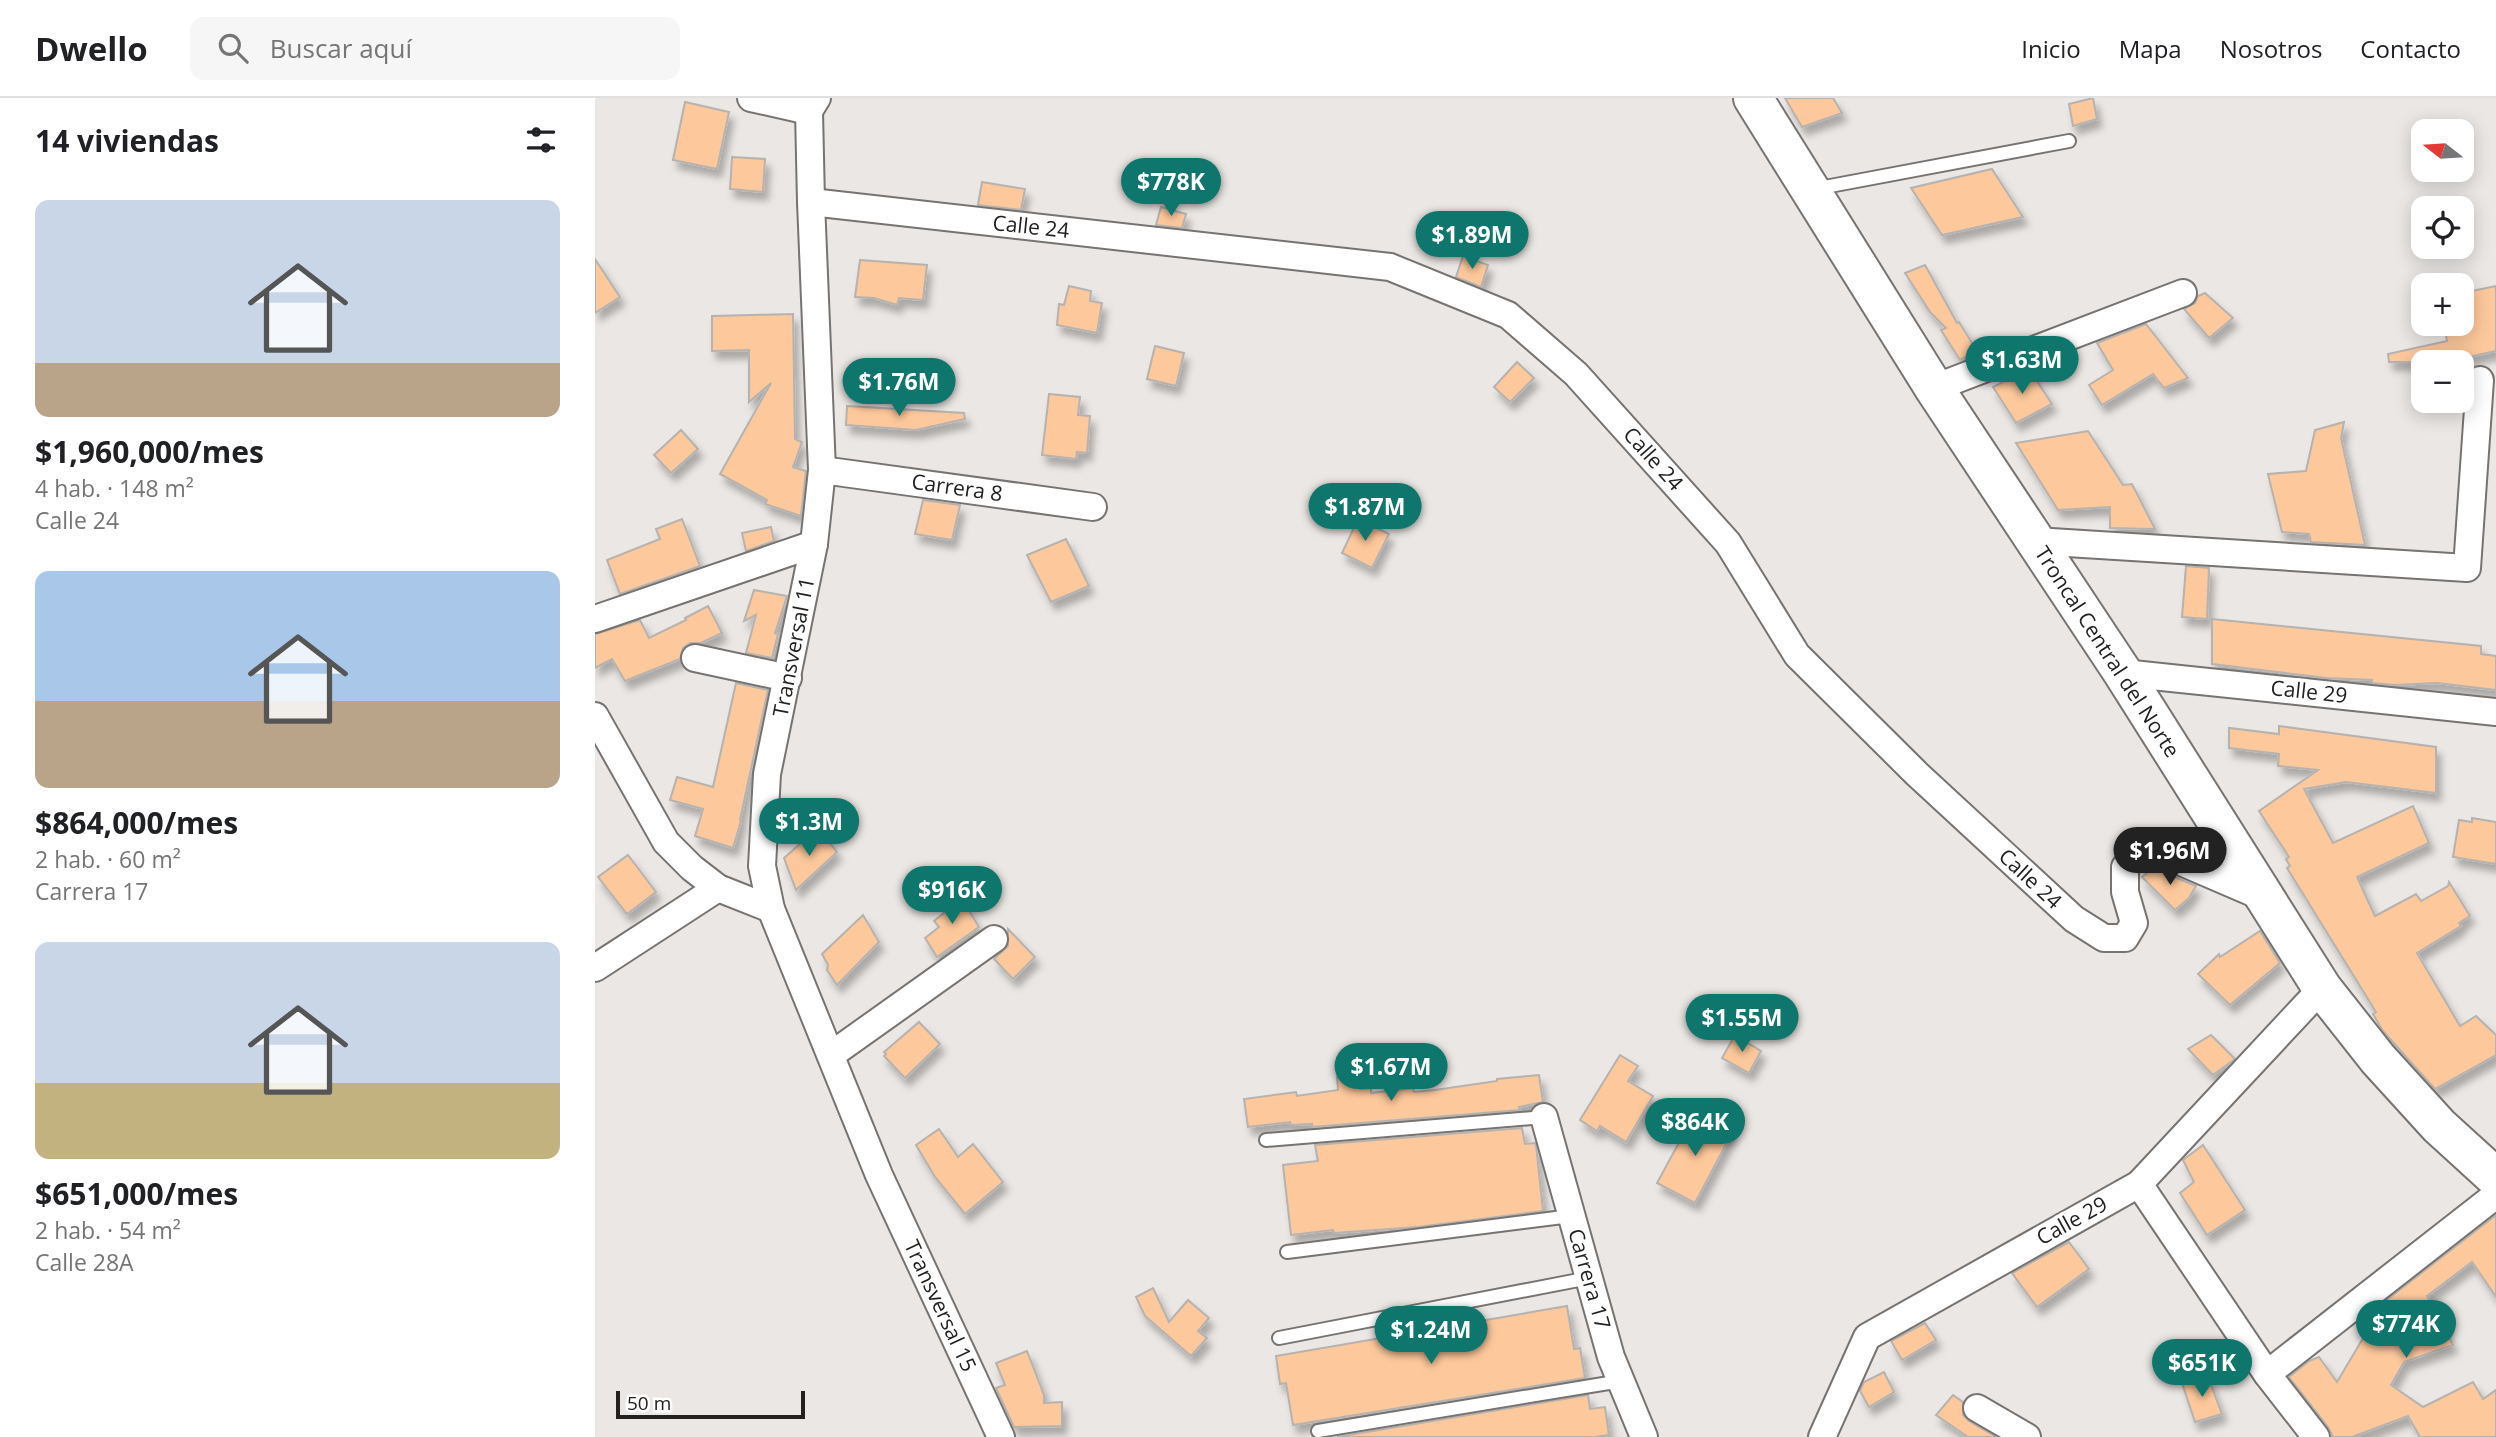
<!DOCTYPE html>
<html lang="es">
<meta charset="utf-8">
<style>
:root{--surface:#fff;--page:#f6f6f6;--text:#202124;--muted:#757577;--line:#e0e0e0;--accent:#0f766e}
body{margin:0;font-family:"Open Sans",sans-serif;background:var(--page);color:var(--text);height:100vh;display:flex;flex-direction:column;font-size:26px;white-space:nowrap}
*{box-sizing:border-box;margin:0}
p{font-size:23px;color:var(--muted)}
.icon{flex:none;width:38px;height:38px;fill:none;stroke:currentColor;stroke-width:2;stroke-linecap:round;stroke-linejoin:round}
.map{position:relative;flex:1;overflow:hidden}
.details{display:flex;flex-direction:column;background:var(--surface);width:595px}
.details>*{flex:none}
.needle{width:46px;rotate:287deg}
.buttons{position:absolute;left:1816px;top:21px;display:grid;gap:14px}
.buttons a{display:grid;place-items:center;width:63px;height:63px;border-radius:14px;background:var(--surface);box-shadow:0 4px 18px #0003;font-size:35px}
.scale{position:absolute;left:21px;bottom:18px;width:189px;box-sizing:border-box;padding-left:7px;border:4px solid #222120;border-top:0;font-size:19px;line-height:24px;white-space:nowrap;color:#222120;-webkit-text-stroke:5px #fff;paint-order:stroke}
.price{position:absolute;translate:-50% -60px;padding:0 16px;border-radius:24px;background:var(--accent);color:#fff;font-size:23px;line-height:46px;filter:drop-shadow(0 2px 4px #0008)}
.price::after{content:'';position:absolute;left:50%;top:42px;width:21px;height:16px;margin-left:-10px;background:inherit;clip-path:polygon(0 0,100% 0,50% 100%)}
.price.current{background:#222;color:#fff}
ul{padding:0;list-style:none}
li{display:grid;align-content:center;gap:14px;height:371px;padding:0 35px}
li span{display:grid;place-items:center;height:217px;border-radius:14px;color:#555}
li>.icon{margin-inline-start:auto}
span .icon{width:126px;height:126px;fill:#fffc;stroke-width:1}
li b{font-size:30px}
h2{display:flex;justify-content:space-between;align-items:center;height:84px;padding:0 35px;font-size:30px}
header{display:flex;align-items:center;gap:42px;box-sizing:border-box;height:98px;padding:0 35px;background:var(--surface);border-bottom:2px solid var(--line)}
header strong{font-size:33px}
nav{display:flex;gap:38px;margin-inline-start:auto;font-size:24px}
.search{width:490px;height:63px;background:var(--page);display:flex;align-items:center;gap:18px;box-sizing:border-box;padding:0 24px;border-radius:14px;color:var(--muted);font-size:26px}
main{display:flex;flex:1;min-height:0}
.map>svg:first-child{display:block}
.building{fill:#fdc89c;stroke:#b5b2af;stroke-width:2;filter:url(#shadow)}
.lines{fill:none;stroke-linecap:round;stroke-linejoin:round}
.lane-casing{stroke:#767371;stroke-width:16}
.street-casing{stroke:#767371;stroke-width:30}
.highway-casing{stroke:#767371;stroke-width:42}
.lane{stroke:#fff;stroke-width:12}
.street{stroke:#fff;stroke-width:26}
.highway{stroke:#fff;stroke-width:38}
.labels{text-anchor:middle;stroke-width:7;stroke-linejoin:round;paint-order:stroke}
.street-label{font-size:21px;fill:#222120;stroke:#fff}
</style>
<header>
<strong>Dwello</strong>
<div class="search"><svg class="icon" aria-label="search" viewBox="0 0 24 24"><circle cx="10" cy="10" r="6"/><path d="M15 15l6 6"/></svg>Buscar aquí</div>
<nav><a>Inicio</a><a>Mapa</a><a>Nosotros</a><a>Contacto</a></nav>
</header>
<main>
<section class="details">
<h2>14 viviendas<svg class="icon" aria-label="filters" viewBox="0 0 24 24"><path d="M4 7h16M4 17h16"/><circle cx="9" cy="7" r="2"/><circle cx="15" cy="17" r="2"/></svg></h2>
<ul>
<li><span style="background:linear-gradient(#c9d6e8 75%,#b9a48a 0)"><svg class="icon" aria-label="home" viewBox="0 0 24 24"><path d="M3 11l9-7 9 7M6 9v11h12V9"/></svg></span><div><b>$1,960,000/mes</b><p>4 hab. · 148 m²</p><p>Calle 24</p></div></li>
<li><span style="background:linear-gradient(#a9c7e8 60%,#b9a48a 0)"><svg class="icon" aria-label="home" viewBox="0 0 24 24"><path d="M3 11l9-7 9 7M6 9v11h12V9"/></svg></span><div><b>$864,000/mes</b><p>2 hab. · 60 m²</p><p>Carrera 17</p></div></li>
<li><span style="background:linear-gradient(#c9d6e8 65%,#c2b280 0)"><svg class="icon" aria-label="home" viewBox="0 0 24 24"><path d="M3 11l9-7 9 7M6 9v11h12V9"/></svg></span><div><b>$651,000/mes</b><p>2 hab. · 54 m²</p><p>Calle 28A</p></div></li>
</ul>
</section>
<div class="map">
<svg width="1901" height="1339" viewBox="0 0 1901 1339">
<defs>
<filter id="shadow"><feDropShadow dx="4.5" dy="8" stdDeviation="3.5" flood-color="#0004"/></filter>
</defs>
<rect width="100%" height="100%" fill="#eae7e4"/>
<g class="building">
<path d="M 1190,0 L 1238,0 L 1247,15 L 1207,29 Z"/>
<path d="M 1498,0 L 1502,21 L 1478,28 L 1474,6 Z"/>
<path d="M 90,4 L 134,14 L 122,71 L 78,62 Z"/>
<path d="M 137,59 L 170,61 L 168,94 L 135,91 Z"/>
<path d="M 1397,71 L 1428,119 L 1347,137 L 1316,90 Z"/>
<path d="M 387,84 L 430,91 L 426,112 L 383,107 Z"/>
<path d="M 566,109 L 591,116 L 587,130 L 561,127 Z"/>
<path d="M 868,158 L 893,167 L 886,189 L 861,179 Z"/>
<path d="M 0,161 L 25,199 L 0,215 Z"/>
<path d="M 265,162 L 332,167 L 328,202 L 304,200 L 302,207 L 279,200 L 260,199 Z"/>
<path d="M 1330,167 L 1362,225 L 1364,224 L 1382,253 L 1365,262 L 1346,232 L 1351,230 L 1335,214 L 1310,175 Z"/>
<path d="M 474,188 L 496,193 L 495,203 L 507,205 L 502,235 L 462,227 L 464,206 L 469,207 Z"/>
<path d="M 1901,188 L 1901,253 L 1851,264 L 1794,264 L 1793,256 L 1852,243 L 1851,237 L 1858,236 L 1856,226 L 1867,226 L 1867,195 Z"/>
<path d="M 1610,195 L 1638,220 L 1614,240 L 1589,211 L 1600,205 L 1603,198 Z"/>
<path d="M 198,216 L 200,341 L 207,344 L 198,369 L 211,373 L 206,418 L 170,406 L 172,402 L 125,376 L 176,285 L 154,304 L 154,252 L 117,253 L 117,218 Z"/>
<path d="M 1551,226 L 1593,280 L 1569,290 L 1558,276 L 1507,307 L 1494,287 L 1518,272 L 1502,245 Z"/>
<path d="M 560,248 L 589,255 L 581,288 L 552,281 Z"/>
<path d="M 922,264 L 939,280 L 915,304 L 899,289 Z"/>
<path d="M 1434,271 L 1457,306 L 1421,325 L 1398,289 Z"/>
<path d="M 454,296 L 485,299 L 483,317 L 495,318 L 492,355 L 482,354 L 481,361 L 447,357 Z"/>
<path d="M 252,308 L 369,315 L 370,321 L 321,332 L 251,327 Z"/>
<path d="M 1749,324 L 1746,340 L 1770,447 L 1716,444 L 1714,436 L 1687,434 L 1673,376 L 1711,373 L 1720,332 Z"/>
<path d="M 86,332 L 103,351 L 76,375 L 59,357 Z"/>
<path d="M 1493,333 L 1528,387 L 1537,386 L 1560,431 L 1515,430 L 1515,409 L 1463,412 L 1421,345 Z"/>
<path d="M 328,402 L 365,407 L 357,442 L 320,436 Z"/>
<path d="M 87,421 L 105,468 L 25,496 L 12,462 L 65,441 L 61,431 Z"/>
<path d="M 763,421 L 794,436 L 777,470 L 747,455 Z"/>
<path d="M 176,429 L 179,443 L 151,453 L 147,435 Z"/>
<path d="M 471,441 L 494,488 L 456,504 L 432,457 Z"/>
<path d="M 1591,468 L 1614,470 L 1612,521 L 1587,519 Z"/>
<path d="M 159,492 L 192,498 L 180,535 L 183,536 L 177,560 L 151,555 L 161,517 L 149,523 Z"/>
<path d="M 113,508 L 127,535 L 106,545 L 95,545 L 88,550 L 85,561 L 30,583 L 17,561 L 0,570 L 0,536 L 45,522 L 54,540 L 91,522 L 90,520 Z"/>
<path d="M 1617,521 L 1886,548 L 1886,556 L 1901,558 L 1901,592 L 1842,585 L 1800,587 L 1777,585 L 1777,582 L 1731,580 L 1617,566 Z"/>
<path d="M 141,585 L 173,592 L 145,722 L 146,723 L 138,750 L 100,738 L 108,711 L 75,702 L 82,679 L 118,689 Z"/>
<path d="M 1684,628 L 1841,649 L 1841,695 L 1751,684 L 1709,691 L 1738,745 L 1818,708 L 1834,745 L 1762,779 L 1780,818 L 1821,796 L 1826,803 L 1853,788 L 1854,784 L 1875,818 L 1864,825 L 1866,828 L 1822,855 L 1865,928 L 1881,918 L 1901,937 L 1901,957 L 1840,991 L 1788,933 L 1778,916 L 1781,914 L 1692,770 L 1695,768 L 1691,761 L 1694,759 L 1664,713 L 1723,672 L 1683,668 L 1684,656 L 1634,650 L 1634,630 L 1684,636 Z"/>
<path d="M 1877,720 L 1901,724 L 1901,766 L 1858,759 L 1864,722 L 1877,724 Z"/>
<path d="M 223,730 L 242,754 L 201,792 L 189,760 Z"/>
<path d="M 33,757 L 61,794 L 32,816 L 3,779 Z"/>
<path d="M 1558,770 L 1601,788 L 1594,800 L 1580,812 L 1547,779 Z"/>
<path d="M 363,795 L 384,829 L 342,859 L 330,840 L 344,829 L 339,823 L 349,815 L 346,809 Z"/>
<path d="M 268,817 L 284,844 L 242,887 L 232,872 L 233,867 L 227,856 Z"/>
<path d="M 413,831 L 440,859 L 418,881 L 399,861 L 413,848 Z"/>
<path d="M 1665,833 L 1685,865 L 1635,907 L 1603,876 L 1624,856 L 1625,859 Z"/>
<path d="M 324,924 L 345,946 L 310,980 L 289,958 L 291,956 L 289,954 Z"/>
<path d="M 1140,937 L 1166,953 L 1154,975 L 1127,960 Z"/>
<path d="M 1616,937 L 1640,961 L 1618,977 L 1593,951 Z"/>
<path d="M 1025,957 L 1043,968 L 1033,983 L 1058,998 L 1031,1044 L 1005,1028 L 1002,1033 L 985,1022 Z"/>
<path d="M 944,977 L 948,1004 L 924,1009 L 925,1012 L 717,1029 L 717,1026 L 696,1027 L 695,1024 L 653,1029 L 649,1001 L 701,994 L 702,998 L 743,992 L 742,979 L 763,978 L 765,991 L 776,990 L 776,995 L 818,990 L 819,994 L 840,992 L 902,983 L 902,981 Z"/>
<path d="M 1100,1015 L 1137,1035 L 1100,1105 L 1062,1085 Z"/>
<path d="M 927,1030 L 930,1046 L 940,1045 L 941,1047 L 948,1113 L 823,1129 L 739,1135 L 738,1132 L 696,1137 L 688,1067 L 723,1063 L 720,1047 Z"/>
<path d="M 344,1031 L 363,1059 L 378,1046 L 408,1084 L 370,1116 L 340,1079 L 321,1047 Z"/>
<path d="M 1608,1047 L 1650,1112 L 1612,1137 L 1585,1095 L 1599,1084 L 1588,1062 Z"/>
<path d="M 1901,1117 L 1901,1199 L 1877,1164 L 1832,1198 L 1858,1247 L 1809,1264 L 1796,1287 L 1828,1309 L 1878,1284 L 1888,1301 L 1901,1292 L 1901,1339 L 1825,1339 L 1813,1318 L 1757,1339 L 1738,1339 L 1733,1329 L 1694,1279 L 1714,1263 L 1724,1259 L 1742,1284 L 1783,1215 L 1780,1211 Z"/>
<path d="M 1474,1144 L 1494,1171 L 1442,1209 L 1417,1175 Z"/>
<path d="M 558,1190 L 574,1224 L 593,1202 L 614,1220 L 603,1233 L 612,1240 L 596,1258 L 550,1218 L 541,1199 Z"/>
<path d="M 972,1208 L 979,1251 L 985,1250 L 990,1280 L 698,1327 L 691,1285 L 685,1286 L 681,1258 Z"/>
<path d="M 1330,1225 L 1341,1242 L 1307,1262 L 1296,1243 Z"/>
<path d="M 432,1253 L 449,1297 L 449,1305 L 467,1304 L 467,1328 L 419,1329 L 401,1290 L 410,1287 L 401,1265 Z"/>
<path d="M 1289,1274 L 1299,1294 L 1274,1309 L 1265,1293 L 1269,1284 Z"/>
<path d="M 1613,1279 L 1627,1316 L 1600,1324 L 1587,1285 Z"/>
<path d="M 993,1297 L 995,1311 L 1010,1309 L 1014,1337 L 1000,1339 L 742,1339 Z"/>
<path d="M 1358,1297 L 1368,1304 L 1368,1317 L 1374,1323 L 1401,1339 L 1373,1339 L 1341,1317 Z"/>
</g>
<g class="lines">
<g class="lane-casing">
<g id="lane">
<path d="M 1219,91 L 1474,43"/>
<path d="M 671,1042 L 949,1019"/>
<path d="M 692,1154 L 976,1118"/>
<path d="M 684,1240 L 994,1180"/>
<path d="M 723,1333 L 1026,1283"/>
</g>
</g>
<g class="street-casing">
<g id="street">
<path d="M 156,0 L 214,13"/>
<path d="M 222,0 L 214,13 L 216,104 L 227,372 L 219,446 L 172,676 L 167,768 L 176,811 L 284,1077 L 406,1339"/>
<path d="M 216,104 L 795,169 L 913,217 L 981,276 L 1133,445 L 1202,557 L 1322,676 L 1479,821 L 1509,840 L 1530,840 L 1539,825 L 1530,794 L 1530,769 L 1544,754 L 1563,754 L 1670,800"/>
<path d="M 1339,290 L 1588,195"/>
<path d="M 227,372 L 498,409"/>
<path d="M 1440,443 L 1872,470 L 1885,282"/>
<path d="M 0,521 L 219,446"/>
<path d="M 100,560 L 193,580"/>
<path d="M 1528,575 L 1901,614"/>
<path d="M 0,618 L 71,744 L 97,770 L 123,790 L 176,811"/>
<path d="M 0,870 L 123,790"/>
<path d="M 236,957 L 399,841"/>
<path d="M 949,1019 L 1016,1259 L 1049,1339"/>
<path d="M 1544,1086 L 1672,1276 L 1721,1339"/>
<path d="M 1672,1276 L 1901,1097"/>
<path d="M 1382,1310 L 1432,1339"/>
<path d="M 1227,1339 L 1272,1239 L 1544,1086 L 1727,890"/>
</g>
</g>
<g class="highway-casing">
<path id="highway" d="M 1158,0 L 1339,290 L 1528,575 L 1727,890 L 1783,961 L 1844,1028 L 1901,1080"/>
</g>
<use href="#lane" class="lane"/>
<use href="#street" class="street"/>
<use href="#highway" class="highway"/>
</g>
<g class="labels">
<g class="street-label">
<text transform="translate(436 129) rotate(6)" y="7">Calle 24</text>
<text transform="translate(1058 361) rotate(48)" y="7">Calle 24</text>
<text transform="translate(362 390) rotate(8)" y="7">Carrera 8</text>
<text transform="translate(199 549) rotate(-79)" y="7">Transversal 11</text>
<text transform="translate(1512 554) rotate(57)" y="7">Troncal Central del Norte</text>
<text transform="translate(1714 594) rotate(6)" y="7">Calle 29</text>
<text transform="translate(1435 781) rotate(43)" y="7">Calle 24</text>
<text transform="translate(1477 1123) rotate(-29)" y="7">Calle 29</text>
<text transform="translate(994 1181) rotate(74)" y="7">Carrera 17</text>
<text transform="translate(345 1208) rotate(65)" y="7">Transversal 15</text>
</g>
</g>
</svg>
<div class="buttons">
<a><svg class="needle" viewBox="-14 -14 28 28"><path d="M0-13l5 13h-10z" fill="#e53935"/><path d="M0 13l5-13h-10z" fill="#757577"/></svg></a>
<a><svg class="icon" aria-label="locate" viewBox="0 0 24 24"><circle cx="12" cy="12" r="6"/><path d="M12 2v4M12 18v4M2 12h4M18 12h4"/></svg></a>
<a>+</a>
<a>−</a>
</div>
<div class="scale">50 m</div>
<b class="price" style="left:576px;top:120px">$778K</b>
<b class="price" style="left:877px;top:173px">$1.89M</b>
<b class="price" style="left:1427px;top:298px">$1.63M</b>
<b class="price" style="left:304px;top:320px">$1.76M</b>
<b class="price" style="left:770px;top:445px">$1.87M</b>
<b class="price" style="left:214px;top:760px">$1.3M</b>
<b class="price current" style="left:1575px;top:789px">$1.96M</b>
<b class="price" style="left:357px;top:828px">$916K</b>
<b class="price" style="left:1147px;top:956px">$1.55M</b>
<b class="price" style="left:796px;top:1005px">$1.67M</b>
<b class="price" style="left:1100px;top:1060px">$864K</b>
<b class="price" style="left:1811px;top:1262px">$774K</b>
<b class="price" style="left:836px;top:1268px">$1.24M</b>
<b class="price" style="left:1607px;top:1301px">$651K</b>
</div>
</main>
